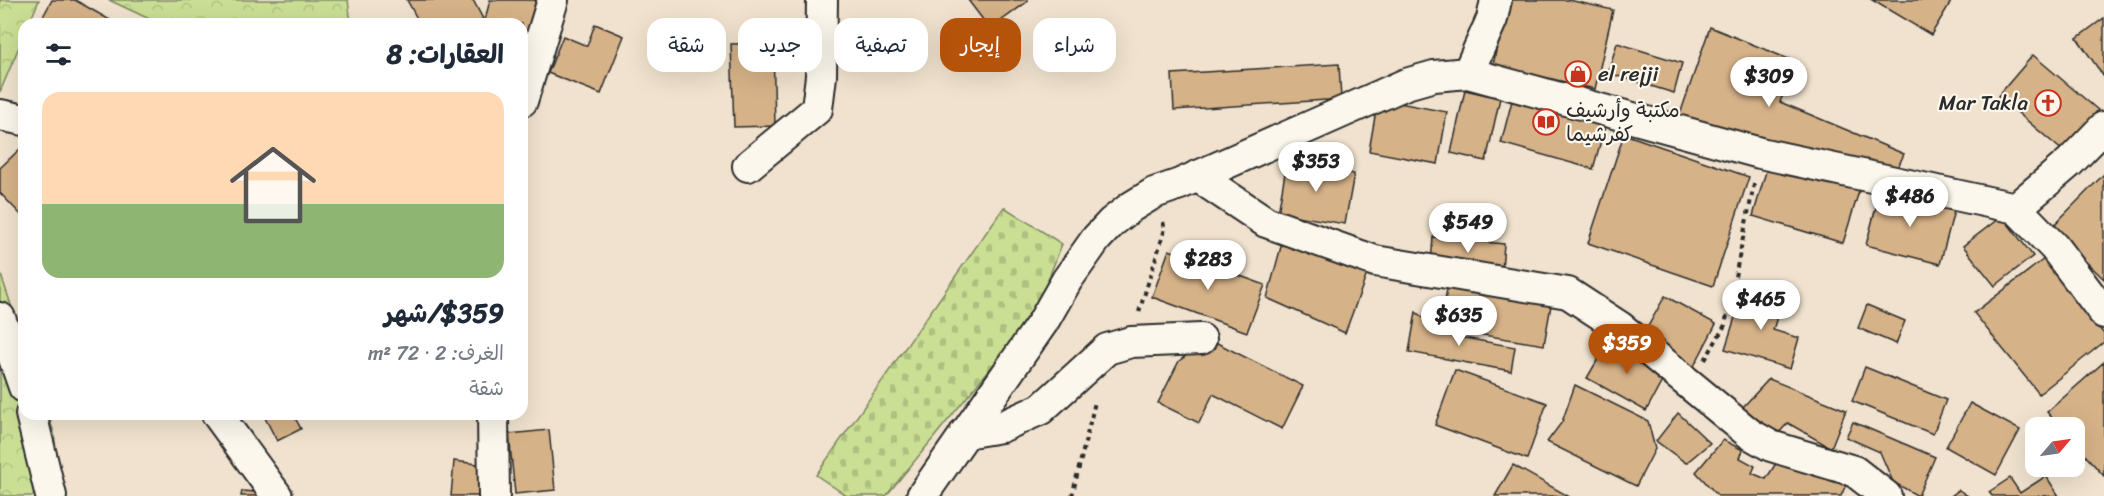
<!DOCTYPE html>
<html lang="ar">
<meta charset="utf-8">
<style>
:root{--surface:#fff;--page:#f2f2f3;--text:#1f2937;--muted:#747a83;--accent:#b45309}
body{margin:0;font-family:Sriracha,"Playpen Sans Arabic",sans-serif;background:var(--page);color:var(--text);direction:rtl;height:100vh;display:flex;flex-direction:column;font-size:22px;white-space:nowrap}
*{box-sizing:border-box;margin:0}
p{font-size:20px;color:var(--muted)}
.icon{flex:none;width:33px;height:33px;fill:none;stroke:currentColor;stroke-width:2;stroke-linecap:round;stroke-linejoin:round}
.map{position:relative;flex:1;overflow:hidden;direction:ltr}
.panel{position:absolute;left:18px;top:18px;width:510px;height:402px;display:flex;flex-direction:column;background:var(--surface);border-radius:18px;box-shadow:0 6px 24px #0002;direction:rtl}
.panel>*{flex:none}
.guide{position:absolute;left:546px;top:18px;width:570px;height:54px;direction:rtl;display:flex;gap:12px}
.needle{width:39px;rotate:61deg}
.buttons{position:absolute;left:2025px;top:417px;display:grid;gap:12px}
.buttons a{display:grid;place-items:center;width:60px;height:60px;border-radius:12px;background:var(--surface);box-shadow:0 6px 24px #0002;font-size:30px}
.price{position:absolute;translate:-50% -51px;padding:0 14px;border-radius:21px;background:#fff;color:#222;font-size:20px;line-height:39px;filter:drop-shadow(0 2px 3px #0008)}
.price::after{content:'';position:absolute;left:50%;top:36px;width:18px;height:14px;margin-left:-9px;background:inherit;clip-path:polygon(0 0,100% 0,50% 100%)}
.price.current{background:var(--accent);color:#fff}
ul{padding:0;list-style:none}
li{display:grid;align-content:center;gap:12px;height:318px;padding:0 24px}
li span{display:grid;place-items:center;height:186px;border-radius:18px;color:#555}
li>.icon{margin-inline-start:auto}
span .icon{width:108px;height:108px;fill:#fffc;stroke-width:1}
li b{font-size:26px}
h2{display:flex;justify-content:space-between;align-items:center;height:72px;padding:0 24px;font-size:26px}
.pill{padding:0 21px;border-radius:18px;background:var(--surface);box-shadow:0 6px 24px #0002;font-size:21px;line-height:54px}
.pill.current{background:var(--accent);color:#fff}
.map>svg:first-child{display:block}
.forest{fill:url(#forest-crowns);stroke:#7a8560;stroke-width:1.5}
.cemetery{fill:url(#cemetery-stones);stroke:#7a8560;stroke-width:1.5}
.building{fill:#d6b288;stroke:#2b2b2b;stroke-width:1.5}
.lines{fill:none;stroke-linecap:round;stroke-linejoin:round}
.minor-casing{stroke:#2b2b2b;stroke-width:34}
.path{stroke:#2b2b2b;stroke-width:4;stroke-dasharray:4.5 4.5;stroke-linecap:butt}
.minor{stroke:#fbf7ec;stroke-width:30}
.labels{text-anchor:middle;stroke-width:4.5;stroke-linejoin:round;paint-order:stroke}
.poi-label{font-size:21px;fill:#2b2b2b;stroke:#fbf7ec;text-anchor:start}
</style>
<div class="map">
<svg width="2104" height="496" viewBox="0 0 2104 496">
<defs>
<pattern id="forest-crowns" width="20" height="18" patternUnits="userSpaceOnUse" patternTransform="scale(1.5)"><rect width="20" height="18" fill="#cadf94"/><path d="M2 6a3 3 0 1 1 6 0M12 15a3 3 0 1 1 6 0" fill="none" stroke="#aec080"/></pattern>
<pattern id="cemetery-stones" width="16" height="16" patternUnits="userSpaceOnUse" patternTransform="scale(1.5)"><rect width="16" height="16" fill="#cadf94"/><path d="M2 7V4a2 2 0 0 1 4 0v3zM10 15v-3a2 2 0 0 1 4 0v3z" fill="#aec080"/></pattern>
</defs>
<rect width="100%" height="100%" fill="#f0e2ce"/>
<filter id="ink" filterUnits="userSpaceOnUse"><feTurbulence type="fractalNoise" baseFrequency=".0167" numOctaves="2"/><feDisplacementMap in="SourceGraphic" scale="12" xChannelSelector="R" yChannelSelector="G"/><feConvolveMatrix kernelMatrix="1 2 1 2 8 2 1 2 1" color-interpolation-filters="sRGB"/></filter>
<g filter="url(#ink)">
<g class="forest">
<path d="M 0,0 L 39,0 L 29,24 L 24,24 L 24,35 L 0,92 Z"/>
<path d="M 109,0 L 348,0 L 351,24 L 160,24 Z"/>
<path d="M 0,272 L 24,343 L 24,414 L 48,414 L 54,433 L 61,496 L 3,496 L 0,494 Z"/>
</g>
<path class="cemetery" d="M 1004,207 L 1062,244 L 1034,315 L 886,496 L 847,496 L 816,475 Z"/>
<g class="building">
<path d="M 52,0 L 75,0 L 117,24 L 39,24 Z"/>
<path d="M 407,0 L 473,0 L 483,19 L 473,24 L 420,24 Z"/>
<path d="M 490,0 L 536,0 L 522,52 L 522,24 L 484,24 Z"/>
<path d="M 968,0 L 1028,0 L 1028,1 L 990,29 Z"/>
<path d="M 1507,0 L 1569,0 L 1613,10 L 1595,89 L 1493,65 Z"/>
<path d="M 1872,0 L 1952,0 L 1931,35 Z"/>
<path d="M 2104,18 L 2104,77 L 2077,38 Z"/>
<path d="M 595,24 L 624,36 L 601,94 L 548,73 L 563,36 L 587,46 Z"/>
<path d="M 1710,27 L 1796,62 L 1780,102 L 1904,154 L 1893,178 L 1677,123 Z"/>
<path d="M 773,43 L 775,126 L 734,127 L 731,44 Z"/>
<path d="M 1617,43 L 1682,63 L 1674,93 L 1608,73 Z"/>
<path d="M 2033,55 L 2098,110 L 2064,152 L 1998,96 Z"/>
<path d="M 1339,64 L 1341,99 L 1174,110 L 1172,74 Z"/>
<path d="M 1465,90 L 1500,98 L 1486,161 L 1451,153 Z"/>
<path d="M 1513,97 L 1606,123 L 1593,169 L 1501,143 Z"/>
<path d="M 1378,99 L 1447,112 L 1438,164 L 1369,151 Z"/>
<path d="M 1624,134 L 1749,177 L 1713,286 L 1588,243 Z"/>
<path d="M 24,145 L 24,218 L 0,193 L 0,168 Z"/>
<path d="M 1769,161 L 1860,188 L 1843,243 L 1753,216 Z"/>
<path d="M 1287,162 L 1354,174 L 1345,224 L 1278,213 Z"/>
<path d="M 2104,174 L 2104,279 L 2051,228 Z"/>
<path d="M 1880,192 L 1954,211 L 1940,264 L 1866,245 Z"/>
<path d="M 2002,216 L 2033,256 L 1995,286 L 1963,246 Z"/>
<path d="M 1433,237 L 1504,244 L 1502,270 L 1431,263 Z"/>
<path d="M 1282,243 L 1367,274 L 1345,333 L 1267,298 Z"/>
<path d="M 1169,250 L 1265,285 L 1247,332 L 1152,297 Z"/>
<path d="M 2044,259 L 2104,334 L 2104,342 L 2039,394 L 1974,313 Z"/>
<path d="M 1447,288 L 1551,305 L 1544,345 L 1441,328 Z"/>
<path d="M 1744,289 L 1782,301 L 1773,330 L 1799,338 L 1790,369 L 1725,349 Z"/>
<path d="M 1665,296 L 1716,324 L 1693,368 L 1641,339 Z"/>
<path d="M 1867,305 L 1905,321 L 1896,344 L 1858,328 Z"/>
<path d="M 1416,312 L 1443,334 L 1515,347 L 1511,371 L 1409,352 Z"/>
<path d="M 1209,339 L 1303,386 L 1282,429 L 1213,394 L 1199,423 L 1158,403 L 1179,361 Z"/>
<path d="M 1609,340 L 1667,372 L 1646,411 L 1587,378 Z"/>
<path d="M 2104,362 L 2104,476 L 2074,443 L 2074,428 L 2061,428 L 2047,412 Z"/>
<path d="M 1865,367 L 1946,400 L 1933,434 L 1852,401 Z"/>
<path d="M 1455,370 L 1547,403 L 1527,459 L 1435,425 Z"/>
<path d="M 1769,379 L 1846,410 L 1831,448 L 1788,423 L 1774,438 L 1742,408 Z"/>
<path d="M 1575,385 L 1648,421 L 1655,449 L 1636,486 L 1547,442 L 1562,422 Z"/>
<path d="M 1970,403 L 2020,430 L 1996,475 L 1946,447 Z"/>
<path d="M 1678,413 L 1710,443 L 1686,463 L 1656,441 Z"/>
<path d="M 263,414 L 293,414 L 301,429 L 277,441 Z"/>
<path d="M 1853,422 L 1935,457 L 1918,496 L 1893,482 L 1880,452 L 1846,437 Z"/>
<path d="M 549,430 L 555,490 L 515,494 L 509,434 Z"/>
<path d="M 1723,440 L 1743,450 L 1740,458 L 1755,466 L 1752,473 L 1766,479 L 1780,457 L 1849,478 L 1841,496 L 1718,496 L 1696,472 Z"/>
<path d="M 454,461 L 485,465 L 484,496 L 451,496 Z"/>
<path d="M 1513,465 L 1568,496 L 1495,496 Z"/>
<path d="M 2046,476 L 2059,496 L 1992,496 L 1989,492 L 2010,478 L 2020,493 Z"/>
<path d="M 1959,490 L 1968,496 L 1951,496 Z"/>
<path d="M 242,491 L 272,493 L 272,496 L 241,496 Z"/>
</g>
<g class="lines">
<g class="minor-casing">
<g id="minor">
<path d="M 1468,73 L 1492,19 L 1496,0"/>
<path d="M 522,101 L 553,0"/>
<path d="M 0,115 L 24,120"/>
<path d="M 748,166 L 817,109 L 821,76 L 822,0"/>
<path d="M 1197,176 L 1266,222 L 1375,261 L 1568,293 L 1620,327 L 1750,434 L 1771,446 L 1854,471 L 1886,496"/>
<path d="M 2016,208 L 2070,162 L 2104,127"/>
<path d="M 0,318 L 24,387"/>
<path d="M 31,414 L 51,496"/>
<path d="M 217,414 L 277,496"/>
<path d="M 493,414 L 494,496"/>
<path d="M 965,433 L 1001,427 L 1041,409 L 1107,349 L 1131,342 L 1201,339"/>
<path d="M 922,496 L 1043,322 L 1067,280 L 1096,239 L 1112,222 L 1131,207 L 1154,193 L 1180,184 L 1406,84 L 1434,76 L 1468,73 L 1760,153 L 2016,208 L 2054,247 L 2104,313"/>
</g>
</g>
<g class="path">
<path d="M 1139,312 L 1165,229 L 1163,222"/>
<path d="M 1705,360 L 1725,325 L 1755,180"/>
<path d="M 1072,496 L 1095,402"/>
</g>
<use href="#minor" class="minor"/>
</g>
</g>
<defs>
<g id="shop-ring" transform="scale(1.35)"><circle r="9.5" fill="#fbf7ec" stroke="#c8321e" stroke-width="1.5"/><path d="M-5-2.5h2.3a2.7 3.5 0 0 1 5.4 0H5L5.5 6h-11ZM-1.5-2.5h3a1.5 2.3 0 0 0-3 0Z" fill="#c8321e"/></g>
<g id="church-ring" transform="scale(1.35)"><circle r="9.5" fill="#fbf7ec" stroke="#c8321e" stroke-width="1.5"/><path d="M-1.2-6h2.4v3.5h3.3v2.4h-3.3V6h-2.4V-.1h-3.3v-2.4h3.3Z" fill="#c8321e"/></g>
<g id="library-ring" transform="scale(1.35)"><circle r="9.5" fill="#fbf7ec" stroke="#c8321e" stroke-width="1.5"/><path d="M-6-4Q-3-5.5-.7-3.5V5Q-3 3-6 4ZM6-4Q3-5.5 .7-3.5V5Q3 3 6 4Z" fill="#c8321e"/></g>
</defs>
<g fill-rule="evenodd">
<use href="#shop-ring" x="1578" y="74"/>
<use href="#church-ring" x="2048" y="103"/>
<use href="#library-ring" x="1546" y="122"/>
</g>
<g class="labels">
<g class="poi-label">
<text x="1598" y="81">el rejji</text>
<text x="2028" y="110" text-anchor="end">Mar Takla</text>
<text x="1566" y="117">مكتبة وأرشيف<tspan x="1566" dy="24">كفرشيما</tspan></text>
</g>
</g>
</svg>
<div class="buttons">
<a><svg class="needle" viewBox="-14 -14 28 28"><path d="M0-13l5 13h-10z" fill="#e53935"/><path d="M0 13l5-13h-10z" fill="#747a83"/></svg></a>
</div>
<b class="price" style="left:1769px;top:108px">$309</b>
<b class="price" style="left:1316px;top:193px">$353</b>
<b class="price" style="left:1910px;top:228px">$486</b>
<b class="price" style="left:1468px;top:254px">$549</b>
<b class="price" style="left:1208px;top:291px">$283</b>
<b class="price" style="left:1761px;top:331px">$465</b>
<b class="price" style="left:1459px;top:347px">$635</b>
<b class="price current" style="left:1627px;top:375px">$359</b>
<div class="guide">
<a class="pill">شراء</a>
<a class="pill current">إيجار</a>
<a class="pill">تصفية</a>
<a class="pill">جديد</a>
<a class="pill">شقة</a>
</div>
<section class="panel">
<h2>العقارات: 8<svg class="icon" aria-label="filters" viewBox="0 0 24 24"><path d="M4 7h16M4 17h16"/><circle cx="9" cy="7" r="2"/><circle cx="15" cy="17" r="2"/></svg></h2>
<ul>
<li><span style="background:linear-gradient(#ffd9b3 60%,#8fb573 0)"><svg class="icon" aria-label="home" viewBox="0 0 24 24"><path d="M3 11l9-7 9 7M6 9v11h12V9"/></svg></span><div><b>$359/شهر</b><p>الغرف: 2 · 72 m²</p><p>شقة</p></div></li>
</ul>
</section>
</div>
